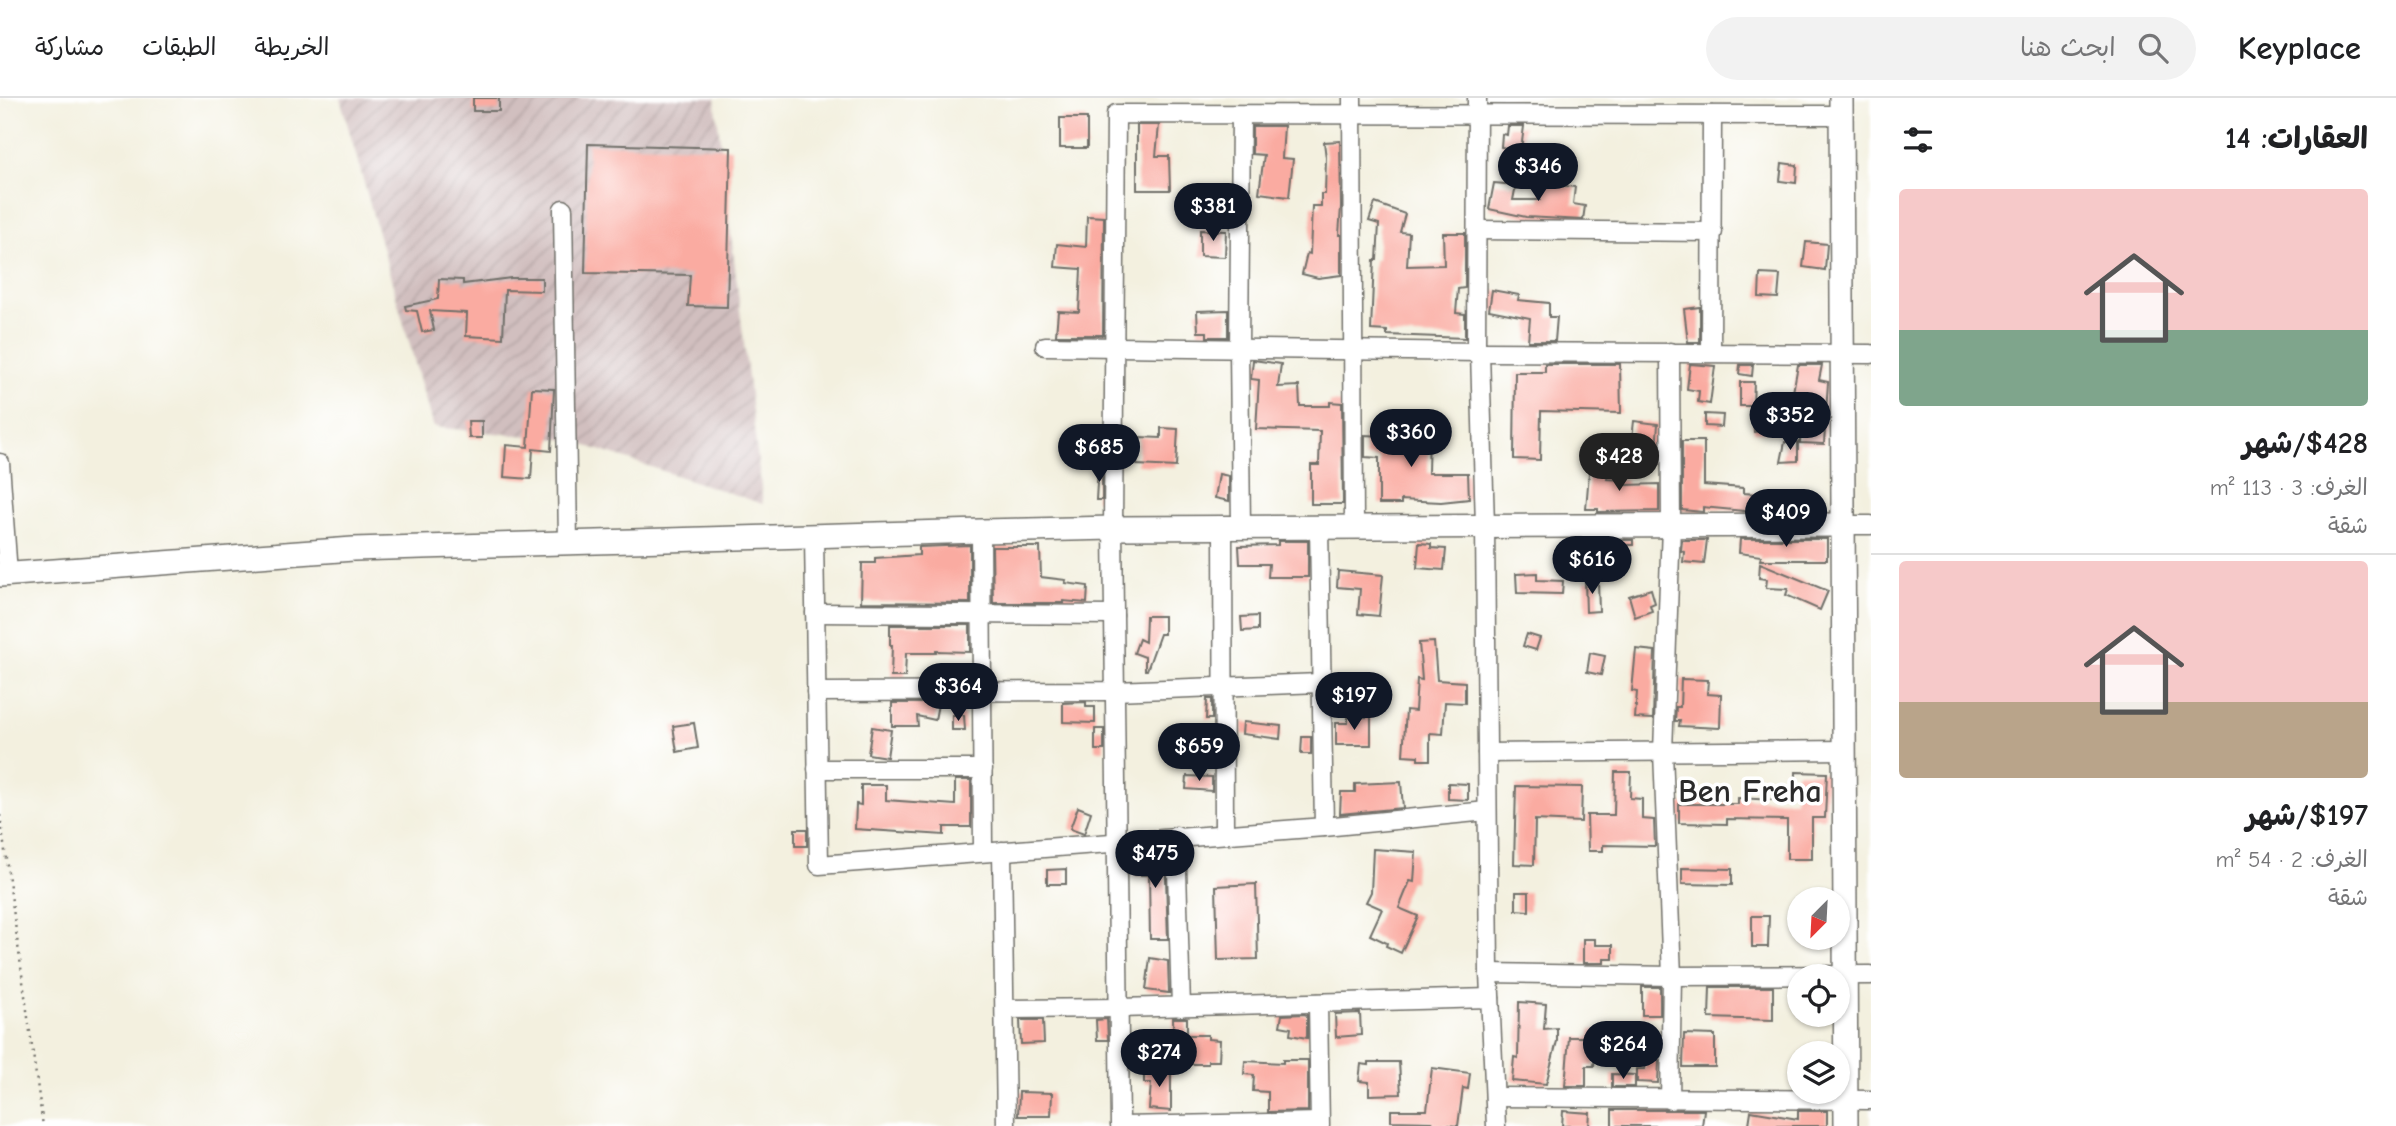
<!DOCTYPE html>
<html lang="ar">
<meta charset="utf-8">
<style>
:root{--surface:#fff;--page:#f2f2f2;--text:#202124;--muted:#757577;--line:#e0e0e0;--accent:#111827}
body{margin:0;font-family:"Comic Neue","Playpen Sans Arabic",sans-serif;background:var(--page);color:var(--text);direction:rtl;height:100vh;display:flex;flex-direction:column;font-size:26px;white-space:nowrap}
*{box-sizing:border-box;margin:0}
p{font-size:23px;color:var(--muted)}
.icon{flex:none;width:38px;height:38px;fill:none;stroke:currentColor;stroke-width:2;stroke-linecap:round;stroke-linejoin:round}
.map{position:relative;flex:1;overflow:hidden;direction:ltr}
.details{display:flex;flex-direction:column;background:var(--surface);width:525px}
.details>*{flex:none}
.needle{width:46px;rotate:204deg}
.buttons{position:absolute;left:1787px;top:789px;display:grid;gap:14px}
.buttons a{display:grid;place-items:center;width:63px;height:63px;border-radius:50%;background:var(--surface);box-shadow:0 2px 5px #0004;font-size:35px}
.price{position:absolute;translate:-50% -60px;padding:0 16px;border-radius:24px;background:var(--accent);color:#fff;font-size:23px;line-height:46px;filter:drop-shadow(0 2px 4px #0008)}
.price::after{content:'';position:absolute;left:50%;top:42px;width:21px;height:16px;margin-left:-10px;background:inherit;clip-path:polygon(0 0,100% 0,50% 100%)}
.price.active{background:#222;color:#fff}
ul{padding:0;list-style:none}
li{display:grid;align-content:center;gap:14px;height:371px;padding:0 28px}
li+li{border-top:2px solid var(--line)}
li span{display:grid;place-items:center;height:217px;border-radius:7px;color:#555}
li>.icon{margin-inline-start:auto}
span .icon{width:126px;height:126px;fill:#fffc;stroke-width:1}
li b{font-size:30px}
h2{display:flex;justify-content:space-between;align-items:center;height:84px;padding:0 28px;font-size:30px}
header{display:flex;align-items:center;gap:42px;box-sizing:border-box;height:98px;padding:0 35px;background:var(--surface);border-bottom:2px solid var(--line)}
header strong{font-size:33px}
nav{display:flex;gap:38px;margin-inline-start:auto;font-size:24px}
.search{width:490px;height:63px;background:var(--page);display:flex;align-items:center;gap:18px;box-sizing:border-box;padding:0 24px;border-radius:38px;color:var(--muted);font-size:26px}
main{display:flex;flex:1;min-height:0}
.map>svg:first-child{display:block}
.industrial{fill:url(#industrial-furrows)}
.building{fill:#faaba1}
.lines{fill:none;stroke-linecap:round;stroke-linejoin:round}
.minor-casing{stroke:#71706a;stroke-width:21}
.major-casing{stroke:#71706a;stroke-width:26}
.path{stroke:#71706a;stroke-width:2.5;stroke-dasharray:2 5;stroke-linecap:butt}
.minor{stroke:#fff;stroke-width:18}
.major{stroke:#fff;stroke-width:23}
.labels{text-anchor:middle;stroke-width:7;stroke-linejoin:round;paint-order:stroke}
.district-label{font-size:32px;font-weight:bold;fill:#2b2b2b;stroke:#fff}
</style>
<header>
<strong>Keyplace</strong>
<div class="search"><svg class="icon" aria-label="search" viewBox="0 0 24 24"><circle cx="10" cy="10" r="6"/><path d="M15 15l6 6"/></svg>ابحث هنا</div>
<nav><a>الخريطة</a><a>الطبقات</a><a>مشاركة</a></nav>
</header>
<main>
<section class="details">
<h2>العقارات: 14<svg class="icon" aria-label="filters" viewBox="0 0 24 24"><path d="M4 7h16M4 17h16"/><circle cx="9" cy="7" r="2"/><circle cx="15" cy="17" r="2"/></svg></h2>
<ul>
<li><span style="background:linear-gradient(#f6c9c9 65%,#7fa58c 0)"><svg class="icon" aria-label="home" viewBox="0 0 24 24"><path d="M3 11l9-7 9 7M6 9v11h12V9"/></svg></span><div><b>$428/شهر</b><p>الغرف: 3 · 113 m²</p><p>شقة</p></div></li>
<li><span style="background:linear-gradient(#f6c9c9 65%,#b9a48a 0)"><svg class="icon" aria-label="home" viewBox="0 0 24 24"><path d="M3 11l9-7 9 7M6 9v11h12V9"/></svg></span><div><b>$197/شهر</b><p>الغرف: 2 · 54 m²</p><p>شقة</p></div></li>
</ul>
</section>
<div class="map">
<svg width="1871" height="1028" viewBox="0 0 1871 1028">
<defs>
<pattern id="industrial-furrows" width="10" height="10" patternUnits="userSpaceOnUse" patternTransform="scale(1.75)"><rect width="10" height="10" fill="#d1bfbf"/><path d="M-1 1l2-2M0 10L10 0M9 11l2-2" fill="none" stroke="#b4a4a4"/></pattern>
</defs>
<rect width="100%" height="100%" fill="#fff"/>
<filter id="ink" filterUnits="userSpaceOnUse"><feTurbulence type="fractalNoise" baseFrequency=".0143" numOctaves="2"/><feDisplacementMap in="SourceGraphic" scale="14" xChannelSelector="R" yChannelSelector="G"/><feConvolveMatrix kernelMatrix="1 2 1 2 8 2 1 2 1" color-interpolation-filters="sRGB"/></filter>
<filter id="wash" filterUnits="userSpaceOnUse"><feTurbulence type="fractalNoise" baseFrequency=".00686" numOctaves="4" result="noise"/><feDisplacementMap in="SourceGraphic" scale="28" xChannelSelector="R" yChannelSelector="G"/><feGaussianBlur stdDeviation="1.57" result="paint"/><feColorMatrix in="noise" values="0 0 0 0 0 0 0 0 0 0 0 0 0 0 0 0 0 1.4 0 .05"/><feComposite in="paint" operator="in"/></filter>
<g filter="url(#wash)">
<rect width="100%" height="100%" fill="#f3f0df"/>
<path class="industrial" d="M 340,0 L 715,0 L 763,406 L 569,342 L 433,329 Z"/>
<g id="blocks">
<g class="building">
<rect x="473" y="0" width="26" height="13"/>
<rect x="1060" y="20" width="27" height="30"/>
<path d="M 1137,27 L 1159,27 L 1156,58 L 1169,58 L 1170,92 L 1137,92 Z"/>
<path d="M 1252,28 L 1284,28 L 1282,60 L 1293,61 L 1289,99 L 1259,95 L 1264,57 L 1252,56 Z"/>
<path d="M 1508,28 L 1524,28 L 1521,52 L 1501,49 L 1502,36 L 1507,37 Z"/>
<path d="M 1340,43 L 1341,109 L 1339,137 L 1341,137 L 1341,177 L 1318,180 L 1302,176 L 1307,155 L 1310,156 L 1312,108 L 1321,108 L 1321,96 L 1325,96 L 1326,60 L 1324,44 Z"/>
<path d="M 588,46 L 731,50 L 727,209 L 688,208 L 690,177 L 585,175 Z"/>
<path d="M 1782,65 L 1797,67 L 1796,85 L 1780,83 Z"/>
<path d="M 1494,85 L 1516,87 L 1513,102 L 1540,102 L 1542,85 L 1575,89 L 1573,106 L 1585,108 L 1583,122 L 1526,119 L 1489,111 Z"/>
<path d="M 1375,105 L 1405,116 L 1400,134 L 1409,135 L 1407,168 L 1444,167 L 1443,135 L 1465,135 L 1465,190 L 1458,191 L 1456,215 L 1465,216 L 1465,240 L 1387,237 L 1387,233 L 1371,232 L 1374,162 L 1377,162 L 1379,126 L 1369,123 Z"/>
<path d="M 1087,118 L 1104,119 L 1103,237 L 1056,237 L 1058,213 L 1079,214 L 1081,171 L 1055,169 L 1057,146 L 1086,149 Z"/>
<path d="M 1200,132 L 1226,133 L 1225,159 L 1200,158 Z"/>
<path d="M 1806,144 L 1827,146 L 1825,172 L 1803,169 Z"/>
<path d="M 1760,176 L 1780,177 L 1778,200 L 1759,199 Z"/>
<path d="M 511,180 L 542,180 L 542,193 L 505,192 L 503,240 L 466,238 L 467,215 L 430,213 L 434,232 L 422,234 L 417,213 L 406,212 L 405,208 L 438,201 L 439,181 L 463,182 L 463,186 Z"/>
<path d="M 1492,192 L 1519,197 L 1518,202 L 1549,205 L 1549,219 L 1557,219 L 1555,243 L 1528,243 L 1530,220 L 1489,212 Z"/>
<path d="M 1700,209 L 1700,244 L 1688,244 L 1684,211 Z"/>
<path d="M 1228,212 L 1228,239 L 1207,239 L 1207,234 L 1198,234 L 1197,213 Z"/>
<path d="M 1253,262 L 1281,266 L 1278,289 L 1299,288 L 1300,308 L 1330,308 L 1330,304 L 1342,305 L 1343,406 L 1311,406 L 1311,367 L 1319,367 L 1320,333 L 1256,331 L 1259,282 L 1251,281 Z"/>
<path d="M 1545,266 L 1620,266 L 1621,315 L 1541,313 L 1540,362 L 1514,361 L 1515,274 L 1545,274 Z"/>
<path d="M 1690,266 L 1715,268 L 1710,306 L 1698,304 L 1699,293 L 1687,291 Z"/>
<path d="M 1740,267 L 1753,267 L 1752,278 L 1739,276 Z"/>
<path d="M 1798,267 L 1822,267 L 1819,282 L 1828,284 L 1824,346 L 1800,345 L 1801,307 L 1791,305 Z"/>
<path d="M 1740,284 L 1754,284 L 1753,308 L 1740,308 Z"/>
<path d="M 532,290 L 554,291 L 551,353 L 533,351 L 531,381 L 504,379 L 506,347 L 528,349 Z"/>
<path d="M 1705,316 L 1723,317 L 1722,329 L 1705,328 Z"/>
<path d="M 1753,316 L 1766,316 L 1767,333 L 1754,334 Z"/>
<path d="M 468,323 L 482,323 L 482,340 L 469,340 Z"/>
<path d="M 1634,323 L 1658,326 L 1656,352 L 1631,350 Z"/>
<path d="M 1383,325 L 1399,327 L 1399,332 L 1429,334 L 1428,375 L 1468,375 L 1469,401 L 1441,404 L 1401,402 L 1401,406 L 1379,406 L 1379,360 L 1365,359 L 1365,337 L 1382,338 Z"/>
<path d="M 1161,330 L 1178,331 L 1176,369 L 1137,367 L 1139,339 L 1161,340 Z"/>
<path d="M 1682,343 L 1704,343 L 1704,387 L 1743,390 L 1743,395 L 1774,397 L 1773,413 L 1744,413 L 1703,409 L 1703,414 L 1682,412 Z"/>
<path d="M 1785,344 L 1798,344 L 1798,363 L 1781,364 Z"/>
<path d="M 1590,363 L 1608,364 L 1607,381 L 1626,382 L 1626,387 L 1659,386 L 1659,413 L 1598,414 L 1598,411 L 1586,411 Z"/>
<path d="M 1098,368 L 1102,368 L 1102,402 L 1096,402 Z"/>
<path d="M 1219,376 L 1229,378 L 1229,403 L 1215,400 Z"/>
<path d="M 1740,441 L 1827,441 L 1827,462 L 1760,462 L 1761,458 L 1739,455 Z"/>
<rect x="1611" y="442" width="22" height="5"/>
<path d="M 1682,442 L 1707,442 L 1704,466 L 1683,464 L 1684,454 L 1681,453 Z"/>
<path d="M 1278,443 L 1308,443 L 1308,479 L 1268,479 L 1269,466 L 1240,466 L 1239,448 L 1278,447 Z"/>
<path d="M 1419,445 L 1431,446 L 1431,450 L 1446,451 L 1444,472 L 1417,470 Z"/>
<path d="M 970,447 L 970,505 L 861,504 L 862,465 L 875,465 L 875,460 L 919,457 L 919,449 Z"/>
<path d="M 992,449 L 1040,449 L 1041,479 L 1066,482 L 1065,485 L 1088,488 L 1087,505 L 1063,503 L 1063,505 L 993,505 Z"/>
<path d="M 1760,465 L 1828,493 L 1820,512 L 1786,497 L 1788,491 L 1766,490 L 1767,481 L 1759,480 Z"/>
<path d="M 1338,473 L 1383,477 L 1379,518 L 1358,516 L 1360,491 L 1337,489 Z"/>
<path d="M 1537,475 L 1537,482 L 1563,483 L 1562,496 L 1517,495 L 1516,476 Z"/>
<path d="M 1585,483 L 1598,483 L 1599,513 L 1586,514 Z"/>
<path d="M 1651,491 L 1655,505 L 1650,507 L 1652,513 L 1635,519 L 1629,498 Z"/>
<path d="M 1146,518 L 1164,518 L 1164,536 L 1160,536 L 1147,572 L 1145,572 L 1145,559 L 1134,555 L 1139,541 L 1145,544 Z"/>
<path d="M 1258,518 L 1258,532 L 1242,533 L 1241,519 Z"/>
<path d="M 890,527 L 970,527 L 970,554 L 936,553 L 936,555 L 906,555 L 905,579 L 891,579 L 892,547 L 890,547 Z"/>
<path d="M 1527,536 L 1540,540 L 1536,552 L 1523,548 Z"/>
<path d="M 1434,544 L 1437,582 L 1465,584 L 1465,605 L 1445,604 L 1443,636 L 1430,635 L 1430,662 L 1418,662 L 1418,658 L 1403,657 L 1406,612 L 1415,613 L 1417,581 L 1422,582 L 1419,545 Z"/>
<path d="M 1636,551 L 1655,553 L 1653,621 L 1635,620 L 1637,594 L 1632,593 Z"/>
<path d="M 1590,555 L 1605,558 L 1601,577 L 1587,574 Z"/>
<path d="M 1681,581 L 1708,582 L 1707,596 L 1721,597 L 1720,630 L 1679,628 L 1680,623 L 1675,623 L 1676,609 L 1680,609 Z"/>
<path d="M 1207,601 L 1212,601 L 1212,621 L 1206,621 Z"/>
<path d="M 1086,604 L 1086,609 L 1095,609 L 1095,625 L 1063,624 L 1063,605 Z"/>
<path d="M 892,605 L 932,605 L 938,606 L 935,622 L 917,618 L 918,628 L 892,628 Z"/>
<path d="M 952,617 L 964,617 L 965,632 L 952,632 Z"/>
<path d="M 1348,619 L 1371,619 L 1371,647 L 1336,647 L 1336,625 L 1348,625 Z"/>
<path d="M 1243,624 L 1281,628 L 1280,641 L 1242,636 Z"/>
<path d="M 694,625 L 698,650 L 677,654 L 673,628 Z"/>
<path d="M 872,629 L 891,632 L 887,659 L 868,656 Z"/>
<rect x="1095" y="631" width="9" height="21"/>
<path d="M 1302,639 L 1311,639 L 1311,656 L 1301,656 Z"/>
<path d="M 1615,674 L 1631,674 L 1630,700 L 1642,701 L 1642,721 L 1654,722 L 1655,748 L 1603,747 L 1603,753 L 1588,753 L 1587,717 L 1614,717 Z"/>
<path d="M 1796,674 L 1827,675 L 1825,720 L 1812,720 L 1812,761 L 1787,761 L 1787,722 L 1727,721 L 1727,726 L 1679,725 L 1679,706 L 1738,706 L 1738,700 L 1795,703 Z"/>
<path d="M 1187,678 L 1212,679 L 1212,693 L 1186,691 Z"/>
<path d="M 955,682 L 971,682 L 971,729 L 944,729 L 944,737 L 855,731 L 856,706 L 861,707 L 861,687 L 886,687 L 886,702 L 955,707 Z"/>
<path d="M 1401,684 L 1403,710 L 1340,716 L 1341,694 L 1355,694 L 1355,686 Z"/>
<path d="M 1448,685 L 1468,686 L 1468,702 L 1448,701 Z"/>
<path d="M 1516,688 L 1582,689 L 1581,724 L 1535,722 L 1534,767 L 1514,766 Z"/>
<path d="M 1078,709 L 1091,714 L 1084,736 L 1070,731 Z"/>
<rect x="795" y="731" width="12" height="17"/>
<path d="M 1373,751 L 1416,754 L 1414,784 L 1410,783 L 1399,810 L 1418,818 L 1401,855 L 1386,848 L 1387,845 L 1370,837 L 1382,811 L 1366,804 L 1371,794 Z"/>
<path d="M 1165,752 L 1168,841 L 1150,841 L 1149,777 L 1134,777 L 1134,755 Z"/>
<path d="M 1682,770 L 1732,771 L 1732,787 L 1682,786 Z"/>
<path d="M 1066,771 L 1066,786 L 1047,786 L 1047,772 Z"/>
<path d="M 1256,786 L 1258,861 L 1218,862 L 1216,788 Z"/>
<path d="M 1516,794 L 1529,794 L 1529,813 L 1516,812 Z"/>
<path d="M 1752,818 L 1769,818 L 1768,849 L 1752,849 Z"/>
<path d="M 1583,841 L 1595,841 L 1595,847 L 1613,847 L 1613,861 L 1604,861 L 1604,865 L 1583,865 Z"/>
<path d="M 1150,860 L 1168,863 L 1169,895 L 1146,892 Z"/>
<rect x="1642" y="889" width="18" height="28"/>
<path d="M 1710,889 L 1773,889 L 1773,922 L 1709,920 Z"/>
<path d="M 1519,904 L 1546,906 L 1544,931 L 1557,930 L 1557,943 L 1546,986 L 1512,983 L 1514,959 L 1518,960 Z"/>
<path d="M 1360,915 L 1361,937 L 1336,939 L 1335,916 Z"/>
<path d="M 1304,916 L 1307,917 L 1307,940 L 1290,937 L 1291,930 L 1280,928 L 1282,917 Z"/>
<path d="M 1173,920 L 1187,920 L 1187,937 L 1208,937 L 1208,941 L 1220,942 L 1219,963 L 1208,963 L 1208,966 L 1174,966 Z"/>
<path d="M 1107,921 L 1108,942 L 1097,942 L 1096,922 Z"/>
<path d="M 1020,922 L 1043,922 L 1044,945 L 1021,946 Z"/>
<path d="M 1590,932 L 1608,932 L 1607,948 L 1596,948 L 1594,968 L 1586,968 L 1586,988 L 1565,988 L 1569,939 L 1590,939 Z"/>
<path d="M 1684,936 L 1715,937 L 1715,969 L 1683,969 Z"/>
<path d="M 1283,962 L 1308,962 L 1308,1013 L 1268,1014 L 1268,994 L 1253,993 L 1254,977 L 1244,976 L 1245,963 L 1283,965 Z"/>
<path d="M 1645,962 L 1659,962 L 1658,985 L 1637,984 L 1637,971 L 1645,971 Z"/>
<path d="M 1369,964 L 1399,964 L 1401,996 L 1369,997 L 1369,984 L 1359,983 L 1361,966 L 1369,967 Z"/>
<path d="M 1432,970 L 1470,975 L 1468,991 L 1463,990 L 1458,1028 L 1431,1026 L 1432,1024 L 1391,1023 L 1391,1012 L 1427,1012 Z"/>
<path d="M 1144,972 L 1171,972 L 1171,1013 L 1149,1011 L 1151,985 L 1144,985 Z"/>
<path d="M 1612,976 L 1635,977 L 1635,989 L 1612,989 Z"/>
<path d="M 1019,994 L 1052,995 L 1051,1018 L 1018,1018 Z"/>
<path d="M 1612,1012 L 1704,1012 L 1702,1028 L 1612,1028 Z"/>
<path d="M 1563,1013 L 1590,1015 L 1589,1028 L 1562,1028 Z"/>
<path d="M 1751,1013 L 1798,1021 L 1798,1013 L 1827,1013 L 1827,1028 L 1763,1028 L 1749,1026 Z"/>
</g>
</g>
</g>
<g filter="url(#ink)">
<use href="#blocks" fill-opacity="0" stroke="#71706a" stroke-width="2"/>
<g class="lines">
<g class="minor-casing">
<g id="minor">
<path d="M 1352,0 L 1354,429"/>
<path d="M 1241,17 L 1239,251 L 1241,430"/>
<path d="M 563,111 L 568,445"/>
<path d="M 1477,132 L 1713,134"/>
<path d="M 1045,248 L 1480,254 L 1871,256"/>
<path d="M 1476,254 L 1477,0"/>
<path d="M 1480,254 L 1485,428 L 1489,875 L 1496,1028"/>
<path d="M 1670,254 L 1671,428 L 1663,654 L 1672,878 L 1670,1002"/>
<path d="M 1711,254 L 1712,17"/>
<path d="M 0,365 L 8,476"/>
<path d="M 1844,427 L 1871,427"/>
<path d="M 1319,429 L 1324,729"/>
<path d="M 1223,430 L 1224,735"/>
<path d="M 981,433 L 983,754"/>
<path d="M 814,438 L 819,767 L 1324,729 L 1487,713"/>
<path d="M 815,515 L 1114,517"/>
<path d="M 816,594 L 1115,593 L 1320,585"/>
<path d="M 1487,655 L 1845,652"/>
<path d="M 817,671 L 983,671"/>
<path d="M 1176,738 L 1181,909"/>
<path d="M 1002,753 L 1006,1028"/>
<path d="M 1489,875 L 1672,878 L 1871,877"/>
<path d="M 1318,905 L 1320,1028"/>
<path d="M 1006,911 L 1119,910 L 1490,900"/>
<path d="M 1495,999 L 1871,1002"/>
<path d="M 1120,1028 L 1113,430 L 1116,16 L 1841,17"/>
<path d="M 1123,1028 L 1319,1024"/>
</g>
</g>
<g class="major-casing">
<g id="major">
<path d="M 1841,0 L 1846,1028"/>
<path d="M 0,477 L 353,451 L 981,433 L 1113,430 L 1844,427"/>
</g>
</g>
<path class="path" d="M 0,717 L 43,1028"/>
<use href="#minor" class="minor"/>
<use href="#major" class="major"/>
</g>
</g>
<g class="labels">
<g class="district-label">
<text x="1750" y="704">Ben Freha</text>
</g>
</g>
</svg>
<div class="buttons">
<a><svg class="needle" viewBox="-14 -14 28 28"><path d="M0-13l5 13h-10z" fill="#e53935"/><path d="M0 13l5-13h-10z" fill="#757577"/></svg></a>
<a><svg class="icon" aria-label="locate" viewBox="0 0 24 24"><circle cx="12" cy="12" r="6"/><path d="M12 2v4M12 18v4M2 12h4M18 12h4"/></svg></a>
<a><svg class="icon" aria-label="layers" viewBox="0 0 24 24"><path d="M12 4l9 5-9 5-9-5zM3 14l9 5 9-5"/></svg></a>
</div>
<b class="price" style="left:1538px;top:105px">$346</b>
<b class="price" style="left:1213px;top:145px">$381</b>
<b class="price" style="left:1790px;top:354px">$352</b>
<b class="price" style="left:1411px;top:371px">$360</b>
<b class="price" style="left:1099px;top:386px">$685</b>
<b class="price active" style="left:1619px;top:395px">$428</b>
<b class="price" style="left:1786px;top:451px">$409</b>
<b class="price" style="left:1592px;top:498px">$616</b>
<b class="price" style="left:958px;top:625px">$364</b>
<b class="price" style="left:1354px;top:634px">$197</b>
<b class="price" style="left:1199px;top:685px">$659</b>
<b class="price" style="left:1155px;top:792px">$475</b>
<b class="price" style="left:1623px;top:983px">$264</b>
<b class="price" style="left:1159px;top:991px">$274</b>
</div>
</main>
